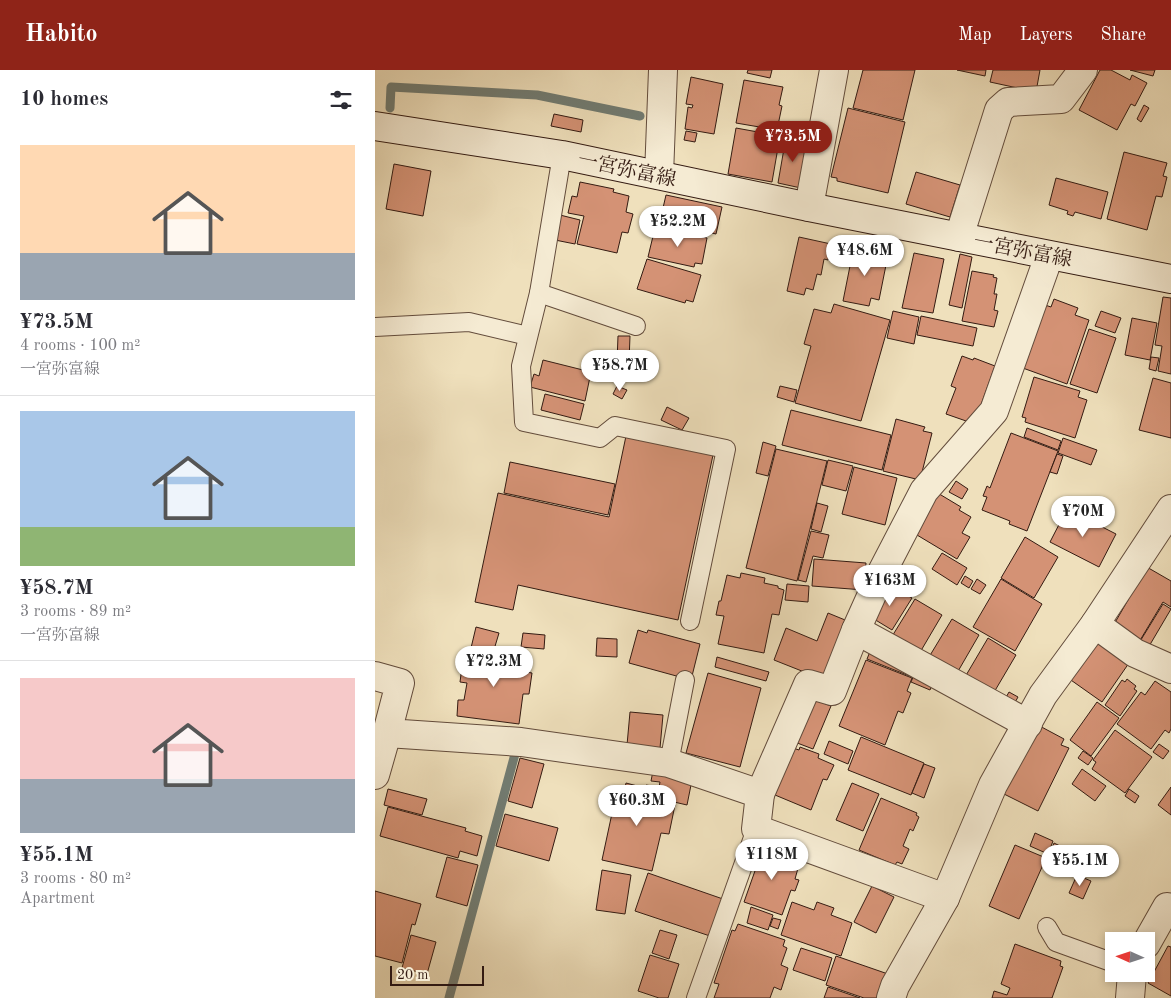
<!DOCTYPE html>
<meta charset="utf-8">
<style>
:root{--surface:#fff;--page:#f7f7f7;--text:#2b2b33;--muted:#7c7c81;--line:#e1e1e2;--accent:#8f2418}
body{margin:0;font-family:"Old Standard TT","Noto Serif JP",serif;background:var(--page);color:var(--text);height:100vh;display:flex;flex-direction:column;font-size:19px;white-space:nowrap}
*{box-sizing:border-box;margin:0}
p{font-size:16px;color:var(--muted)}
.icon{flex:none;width:28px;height:28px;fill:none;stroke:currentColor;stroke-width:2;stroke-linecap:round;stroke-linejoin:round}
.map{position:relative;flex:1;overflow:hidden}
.panel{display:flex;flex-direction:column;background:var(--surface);width:375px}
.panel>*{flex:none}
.needle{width:32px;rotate:273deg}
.buttons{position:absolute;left:730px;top:862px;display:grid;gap:10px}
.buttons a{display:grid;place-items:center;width:50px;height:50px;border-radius:0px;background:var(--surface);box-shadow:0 2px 8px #0003;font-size:25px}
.scale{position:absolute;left:15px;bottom:12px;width:94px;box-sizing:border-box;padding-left:5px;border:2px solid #341b12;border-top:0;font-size:14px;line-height:18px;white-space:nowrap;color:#341b12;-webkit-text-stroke:4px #f5ebd3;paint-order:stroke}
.price{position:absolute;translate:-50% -42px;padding:0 11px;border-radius:18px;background:#fff;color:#222;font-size:16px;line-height:32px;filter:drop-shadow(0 1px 2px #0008)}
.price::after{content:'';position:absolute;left:50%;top:30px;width:15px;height:11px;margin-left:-8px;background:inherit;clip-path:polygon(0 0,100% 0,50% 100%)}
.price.active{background:var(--accent);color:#fff}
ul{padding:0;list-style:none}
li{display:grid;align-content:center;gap:10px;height:265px;padding:0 20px}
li+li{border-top:1px solid var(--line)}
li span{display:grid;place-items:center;height:155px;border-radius:0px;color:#555}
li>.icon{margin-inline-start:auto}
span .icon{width:90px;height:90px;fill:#fffc;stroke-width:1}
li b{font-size:21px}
h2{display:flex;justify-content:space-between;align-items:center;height:60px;padding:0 20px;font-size:21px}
header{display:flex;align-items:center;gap:30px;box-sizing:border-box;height:70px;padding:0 25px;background:var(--accent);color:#fff}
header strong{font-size:24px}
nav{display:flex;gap:28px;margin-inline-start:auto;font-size:18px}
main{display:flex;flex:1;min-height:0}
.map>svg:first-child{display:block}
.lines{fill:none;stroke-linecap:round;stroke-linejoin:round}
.stream{stroke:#717c73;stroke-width:9}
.building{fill:#d49275;stroke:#341b12}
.service-casing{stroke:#634c3c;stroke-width:20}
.minor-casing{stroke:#634c3c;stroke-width:30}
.secondary-casing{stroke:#341b12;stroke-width:30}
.service{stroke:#f5ebd3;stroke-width:18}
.minor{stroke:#f5ebd3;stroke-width:28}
.secondary{stroke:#f5ebd3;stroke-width:28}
.labels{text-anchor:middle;stroke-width:5;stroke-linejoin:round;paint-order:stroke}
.street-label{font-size:20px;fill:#341b12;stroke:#f5ebd3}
</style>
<header>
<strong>Habito</strong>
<nav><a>Map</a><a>Layers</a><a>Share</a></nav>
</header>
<main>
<section class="panel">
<h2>10 homes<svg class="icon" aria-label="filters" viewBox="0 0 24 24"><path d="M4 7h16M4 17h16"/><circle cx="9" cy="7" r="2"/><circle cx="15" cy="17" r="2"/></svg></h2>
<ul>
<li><span style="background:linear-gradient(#ffd9b3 70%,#9aa5b1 0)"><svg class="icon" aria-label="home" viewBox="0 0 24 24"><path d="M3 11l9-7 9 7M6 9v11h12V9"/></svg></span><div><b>¥73.5M</b><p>4 rooms · 100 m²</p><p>一宮弥富線</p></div></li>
<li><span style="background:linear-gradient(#a9c7e8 75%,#8fb573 0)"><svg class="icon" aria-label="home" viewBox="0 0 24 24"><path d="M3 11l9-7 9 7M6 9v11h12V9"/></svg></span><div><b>¥58.7M</b><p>3 rooms · 89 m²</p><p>一宮弥富線</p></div></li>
<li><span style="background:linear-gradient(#f6c9c9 65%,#9aa5b1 0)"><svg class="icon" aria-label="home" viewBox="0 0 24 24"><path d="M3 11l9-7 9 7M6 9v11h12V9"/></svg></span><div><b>¥55.1M</b><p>3 rooms · 80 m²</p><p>Apartment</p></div></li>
</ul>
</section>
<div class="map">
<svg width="796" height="928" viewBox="0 0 796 928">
<rect width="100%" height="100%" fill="#efe0bc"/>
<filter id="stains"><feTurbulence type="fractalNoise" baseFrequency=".004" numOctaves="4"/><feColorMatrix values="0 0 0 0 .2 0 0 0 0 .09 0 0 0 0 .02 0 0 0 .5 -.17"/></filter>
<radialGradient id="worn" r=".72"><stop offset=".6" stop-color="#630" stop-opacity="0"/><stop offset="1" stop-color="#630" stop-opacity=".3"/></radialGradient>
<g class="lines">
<g class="stream">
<path d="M 15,38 L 16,17 L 162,25 L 265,46"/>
<path d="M 74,928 L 140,684"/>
</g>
</g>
<g class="building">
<path d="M 373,0 L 397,0 L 395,8 L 372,3 Z"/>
<path d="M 488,0 L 540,0 L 528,50 L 478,38 Z"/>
<path d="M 582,0 L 611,0 L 610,6 Z"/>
<path d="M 618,0 L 665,0 L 661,22 L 615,12 Z"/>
<path d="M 725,0 L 736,0 L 755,10 L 757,5 L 772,13 L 760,36 L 756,34 L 742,60 L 704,40 Z"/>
<path d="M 755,0 L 780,0 L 778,6 Z"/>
<path d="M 316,7 L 348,14 L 339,64 L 310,59 L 313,37 L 317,38 L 318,35 L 311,34 Z"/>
<path d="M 369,10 L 408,17 L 404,35 L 407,36 L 402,60 L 361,53 Z"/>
<path d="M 769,35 L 774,38 L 766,52 L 762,49 Z"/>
<path d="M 473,38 L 530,52 L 513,123 L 462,111 L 462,108 L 456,107 Z"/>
<path d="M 179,44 L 208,50 L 206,62 L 176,56 Z"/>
<path d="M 361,58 L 405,66 L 397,112 L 353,104 Z"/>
<path d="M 311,61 L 322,63 L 320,72 L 309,70 Z"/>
<path d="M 411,67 L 434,72 L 426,118 L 403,113 Z"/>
<path d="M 749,82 L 792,93 L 788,106 L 792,107 L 787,127 L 781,126 L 772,160 L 732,149 Z"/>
<path d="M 19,94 L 56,101 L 48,146 L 11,139 Z"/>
<path d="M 541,102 L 585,115 L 575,147 L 531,134 Z"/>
<path d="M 681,108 L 733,122 L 726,149 L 700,142 L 698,146 L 692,144 L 693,141 L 674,135 Z"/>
<path d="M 205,112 L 239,119 L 238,122 L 254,126 L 251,142 L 258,144 L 253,163 L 247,162 L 242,183 L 202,174 L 209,146 L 193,143 L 197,126 L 202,127 Z"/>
<path d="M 291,125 L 347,137 L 341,164 L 285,151 Z"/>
<path d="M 185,145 L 205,150 L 200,174 L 180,170 Z"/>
<path d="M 284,158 L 332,168 L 327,194 L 320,193 L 319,197 L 273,187 L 279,162 L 283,163 Z"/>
<path d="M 424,167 L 456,174 L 453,190 L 449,189 L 446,205 L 442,204 L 438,220 L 431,218 L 429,225 L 412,221 Z"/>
<path d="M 487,180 L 513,185 L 504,230 L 496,228 L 494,236 L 468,231 L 478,181 L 487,183 Z"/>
<path d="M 539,183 L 569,189 L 558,243 L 527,238 Z"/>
<path d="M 585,184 L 597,187 L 587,238 L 574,235 Z"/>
<path d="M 272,189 L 326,205 L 318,232 L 311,230 L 310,233 L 262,219 Z"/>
<path d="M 597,201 L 619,205 L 618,207 L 622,208 L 619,224 L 622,224 L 619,240 L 623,241 L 619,257 L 587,251 Z"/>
<path d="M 788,227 L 796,228 L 796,304 L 783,301 L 787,276 L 780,275 Z"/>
<path d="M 679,229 L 703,238 L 700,245 L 714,250 L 692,314 L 645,297 L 667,234 L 676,237 Z"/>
<path d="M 459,234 L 515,250 L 486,351 L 420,333 L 436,276 L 429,274 L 439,239 L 456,243 Z"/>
<path d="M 518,241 L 544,247 L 539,274 L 512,268 Z"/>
<path d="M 726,241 L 746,248 L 740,263 L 720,256 Z"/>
<path d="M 546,246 L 602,258 L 598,276 L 542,265 Z"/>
<path d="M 757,248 L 782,253 L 775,290 L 750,285 Z"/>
<path d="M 714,259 L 741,268 L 722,323 L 695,314 Z"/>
<path d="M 243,266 L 255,266 L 254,292 L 242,292 Z"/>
<path d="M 262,283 L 275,288 L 272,297 L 259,293 Z"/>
<path d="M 587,286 L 598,290 L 599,288 L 620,296 L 602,346 L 597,344 L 594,352 L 571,344 L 581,318 L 576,316 Z"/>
<path d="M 776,287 L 784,288 L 781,301 L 774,299 Z"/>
<path d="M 168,290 L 216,302 L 210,331 L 155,317 L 159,304 L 164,306 Z"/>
<path d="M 659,307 L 705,321 L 703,327 L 712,330 L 700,368 L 650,352 L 651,348 L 647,347 Z"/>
<path d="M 778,308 L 796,313 L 796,368 L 764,360 Z"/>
<path d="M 242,316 L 252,320 L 247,329 L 238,324 Z"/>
<path d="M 405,316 L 422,320 L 419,332 L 402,327 Z"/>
<path d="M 170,324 L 209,334 L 205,350 L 166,340 Z"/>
<path d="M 292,337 L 314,348 L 307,360 L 286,350 Z"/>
<path d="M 416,340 L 516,365 L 507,400 L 407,375 Z"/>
<path d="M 521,349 L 550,357 L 548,361 L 557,363 L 545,410 L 508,401 Z"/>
<path d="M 652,358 L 686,371 L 683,380 L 649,367 Z"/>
<path d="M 636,363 L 683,381 L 652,461 L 634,454 L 635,451 L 607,440 L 612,427 L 608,426 L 612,416 L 615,418 Z"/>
<path d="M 251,366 L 338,385 L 303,550 L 143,515 L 138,540 L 100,532 L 123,423 L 234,447 Z"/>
<path d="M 688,368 L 722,380 L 716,395 L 683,383 Z"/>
<path d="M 388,372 L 401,376 L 393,406 L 381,403 Z"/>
<path d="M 401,379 L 452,391 L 422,511 L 371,498 Z"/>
<path d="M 682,384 L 688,386 L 682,404 L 675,402 Z"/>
<path d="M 453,390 L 478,396 L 471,421 L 447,415 Z"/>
<path d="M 135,392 L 240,414 L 233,445 L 129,423 Z"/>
<path d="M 479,397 L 522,408 L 510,455 L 467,444 Z"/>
<path d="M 581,411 L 593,419 L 587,429 L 574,422 Z"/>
<path d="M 561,422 L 586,437 L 584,440 L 596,447 L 587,463 L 595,467 L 582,489 L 537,462 Z"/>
<path d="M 442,433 L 453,436 L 446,462 L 436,459 Z"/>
<path d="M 692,439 L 741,464 L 724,497 L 675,472 Z"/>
<path d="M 436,461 L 454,465 L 448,488 L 438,486 L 431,512 L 423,510 Z"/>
<path d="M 650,467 L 683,487 L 659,528 L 626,508 Z"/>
<path d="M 567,483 L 592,498 L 582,515 L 557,499 Z"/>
<path d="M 439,489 L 491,493 L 489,520 L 437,516 Z"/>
<path d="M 770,496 L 796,511 L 796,537 L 788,532 L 764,572 L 738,556 L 753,530 L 751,530 Z"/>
<path d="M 366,503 L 390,508 L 389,513 L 403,516 L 403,518 L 409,520 L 404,545 L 397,544 L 389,583 L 343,574 L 349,546 L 341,545 L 344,531 L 346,531 L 352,505 L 365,508 Z"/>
<path d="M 590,506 L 598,511 L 594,518 L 586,513 Z"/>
<path d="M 602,509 L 611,515 L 605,524 L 596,519 Z"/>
<path d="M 626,509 L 667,534 L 640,581 L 598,557 Z"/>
<path d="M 412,514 L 434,516 L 433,532 L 410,530 Z"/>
<path d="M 512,514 L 537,528 L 517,560 L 494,546 Z"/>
<path d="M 540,529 L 567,545 L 544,584 L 516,568 Z"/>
<path d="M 788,534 L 796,539 L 773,578 L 764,573 Z"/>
<path d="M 453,543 L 475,552 L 452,611 L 399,590 L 411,558 L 442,571 Z"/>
<path d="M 577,549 L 604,565 L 582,603 L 554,587 Z"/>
<path d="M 101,557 L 124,563 L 118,583 L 96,578 Z"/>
<path d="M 263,560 L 272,563 L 273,560 L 325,574 L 316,610 L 254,593 Z"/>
<path d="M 148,563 L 170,565 L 169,579 L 146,577 Z"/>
<path d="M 222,568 L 242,569 L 242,587 L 221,586 Z"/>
<path d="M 613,568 L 641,585 L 618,624 L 590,607 Z"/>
<path d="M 721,569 L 754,593 L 727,632 L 693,608 Z"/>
<path d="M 496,579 L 539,602 L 537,607 L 492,589 Z"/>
<path d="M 89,582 L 152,590 L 151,602 L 157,603 L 154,624 L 148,624 L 144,654 L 82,646 L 83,630 L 89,630 L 92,613 L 85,612 Z"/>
<path d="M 342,587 L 394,602 L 391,611 L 340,597 Z"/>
<path d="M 491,590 L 537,608 L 532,621 L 536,623 L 528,643 L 523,641 L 510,675 L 464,656 Z"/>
<path d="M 333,603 L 386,618 L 365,697 L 311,683 Z"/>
<path d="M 539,605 L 558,613 L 555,620 L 536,612 Z"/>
<path d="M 752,609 L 761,616 L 759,619 L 762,621 L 745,646 L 730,635 L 747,610 L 750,612 Z"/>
<path d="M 780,611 L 796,622 L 796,659 L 794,663 L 790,660 L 776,679 L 742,654 L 766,622 L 770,625 Z"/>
<path d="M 634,622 L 643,627 L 638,636 L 629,631 Z"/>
<path d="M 435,628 L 456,636 L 438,679 L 417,671 Z"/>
<path d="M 722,632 L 744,648 L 716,686 L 695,670 Z"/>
<path d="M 255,642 L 288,645 L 285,678 L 252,675 Z"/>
<path d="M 661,654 L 689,669 L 686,675 L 694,678 L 663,741 L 627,723 Z"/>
<path d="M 740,660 L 777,687 L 750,723 L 717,699 L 721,692 L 718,690 Z"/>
<path d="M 486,667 L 549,693 L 536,725 L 473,700 Z"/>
<path d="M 454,671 L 478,681 L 473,694 L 449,684 Z"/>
<path d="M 784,674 L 794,681 L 788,689 L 778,682 Z"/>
<path d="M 425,677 L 444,684 L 443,688 L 459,695 L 452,710 L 448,709 L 436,740 L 400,725 L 418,678 L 424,680 Z"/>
<path d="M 708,681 L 718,688 L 713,695 L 703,688 Z"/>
<path d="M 145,688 L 169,694 L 157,738 L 133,731 Z"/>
<path d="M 549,694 L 560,698 L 549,728 L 537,723 Z"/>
<path d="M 707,699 L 731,716 L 720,731 L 697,714 Z"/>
<path d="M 278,701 L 317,710 L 312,735 L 282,728 L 285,712 L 276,711 Z"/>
<path d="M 251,713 L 270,718 L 271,715 L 283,717 L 281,729 L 300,735 L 294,764 L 286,763 L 277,801 L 227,790 L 242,720 L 249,722 Z"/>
<path d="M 477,713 L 504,724 L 488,761 L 461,750 Z"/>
<path d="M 796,717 L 796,745 L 783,735 Z"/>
<path d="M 13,719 L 52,729 L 47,745 L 9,735 Z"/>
<path d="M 754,719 L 764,726 L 760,733 L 750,726 Z"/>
<path d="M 506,728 L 542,743 L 541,745 L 544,747 L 538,761 L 535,759 L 528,776 L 534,779 L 527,794 L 522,792 L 520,795 L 484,780 Z"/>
<path d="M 13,737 L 91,758 L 90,761 L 107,766 L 102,786 L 85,781 L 83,788 L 5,766 Z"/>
<path d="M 130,744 L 183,758 L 174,791 L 121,776 Z"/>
<path d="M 660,763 L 678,771 L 673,784 L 655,776 Z"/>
<path d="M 679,773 L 689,778 L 686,785 L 676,781 Z"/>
<path d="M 640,775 L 671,788 L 644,849 L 614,836 Z"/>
<path d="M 387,778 L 425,791 L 420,809 L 424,810 L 420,821 L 416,820 L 407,845 L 369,832 L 381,798 L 377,797 L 383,780 L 386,781 Z"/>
<path d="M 72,787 L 103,795 L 92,836 L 61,827 Z"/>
<path d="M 227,800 L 256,805 L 250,844 L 221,840 Z"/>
<path d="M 273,803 L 348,829 L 335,866 L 260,841 Z"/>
<path d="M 702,805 L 716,811 L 708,829 L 694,823 Z"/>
<path d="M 497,816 L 519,827 L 501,863 L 479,852 Z"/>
<path d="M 0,821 L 46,834 L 40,855 L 37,854 L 27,893 L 0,886 Z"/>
<path d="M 417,832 L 439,840 L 442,832 L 459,838 L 456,845 L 477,853 L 466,886 L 406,865 Z"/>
<path d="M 376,837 L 398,845 L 393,860 L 372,853 Z"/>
<path d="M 398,848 L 406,850 L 403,859 L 395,856 Z"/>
<path d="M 363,854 L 410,870 L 408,876 L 412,878 L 406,895 L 413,898 L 406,920 L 399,917 L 395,928 L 339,928 L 344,914 L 339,913 L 357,860 L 360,861 Z"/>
<path d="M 285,860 L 302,865 L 294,889 L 277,883 Z"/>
<path d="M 36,865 L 61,872 L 52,904 L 27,898 Z"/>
<path d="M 640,874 L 686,891 L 685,896 L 688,897 L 677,928 L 617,928 L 619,921 L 632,925 L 635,918 L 626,914 Z"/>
<path d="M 793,876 L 796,877 L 796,926 L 773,913 Z"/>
<path d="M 426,878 L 457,888 L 450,911 L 418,900 Z"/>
<path d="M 275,885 L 304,894 L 293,928 L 284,928 L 263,921 Z"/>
<path d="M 461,886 L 513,904 L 505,928 L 489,928 L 451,915 Z"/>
<path d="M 453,917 L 485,928 L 449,928 Z"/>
</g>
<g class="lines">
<g class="service-casing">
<g id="service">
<path d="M 187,85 L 164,223 L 146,296 L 149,352 L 225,368 L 240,356 L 351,379 L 315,551"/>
<path d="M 164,223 L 261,256"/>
<path d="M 0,257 L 94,252 L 153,266"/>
<path d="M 294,693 L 310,610"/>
<path d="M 672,857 L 681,872 L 739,893"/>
<path d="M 321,928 L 381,759"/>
</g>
</g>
<g class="minor-casing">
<g id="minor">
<path d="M 284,105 L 288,0"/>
<path d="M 434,137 L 459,0"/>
<path d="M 584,167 L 624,40 L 633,32 L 686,29 L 708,0"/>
<path d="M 720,554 L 760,583 L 796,599"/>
<path d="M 481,560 L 653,654"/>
<path d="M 0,606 L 25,613 L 12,663 L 146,672 L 294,693 L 385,724 L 381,759 L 570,828"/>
<path d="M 0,705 L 12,663"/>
<path d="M 385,724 L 433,614 L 457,621 L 481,560 L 508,500 L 549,421 L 619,341 L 674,186"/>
<path d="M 771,874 L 792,837"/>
<path d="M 516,928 L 520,916 L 570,828 L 618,715 L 668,625 L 720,554 L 796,439"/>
<path d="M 755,928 L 757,904"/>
</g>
</g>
<g class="secondary-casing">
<path id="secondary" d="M 0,56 L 187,85 L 434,137 L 796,209"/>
</g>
<use href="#service" class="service"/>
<use href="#minor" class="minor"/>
<use href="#secondary" class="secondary"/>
</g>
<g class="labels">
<g class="street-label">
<text transform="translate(252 99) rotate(12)" y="7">一宮弥富線</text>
<text transform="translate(648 180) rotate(11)" y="7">一宮弥富線</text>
</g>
</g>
<rect width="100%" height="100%" filter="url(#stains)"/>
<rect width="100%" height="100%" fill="url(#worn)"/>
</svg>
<div class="buttons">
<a><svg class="needle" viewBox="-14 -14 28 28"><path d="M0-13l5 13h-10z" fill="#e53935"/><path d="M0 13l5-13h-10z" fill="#7c7c81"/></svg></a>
</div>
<div class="scale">20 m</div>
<b class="price active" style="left:418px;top:93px">¥73.5M</b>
<b class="price" style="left:303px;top:178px">¥52.2M</b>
<b class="price" style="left:490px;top:207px">¥48.6M</b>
<b class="price" style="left:245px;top:322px">¥58.7M</b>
<b class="price" style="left:708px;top:468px">¥70M</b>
<b class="price" style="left:515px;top:537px">¥163M</b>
<b class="price" style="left:119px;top:618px">¥72.3M</b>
<b class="price" style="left:262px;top:757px">¥60.3M</b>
<b class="price" style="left:397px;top:811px">¥118M</b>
<b class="price" style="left:705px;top:817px">¥55.1M</b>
</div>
</main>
